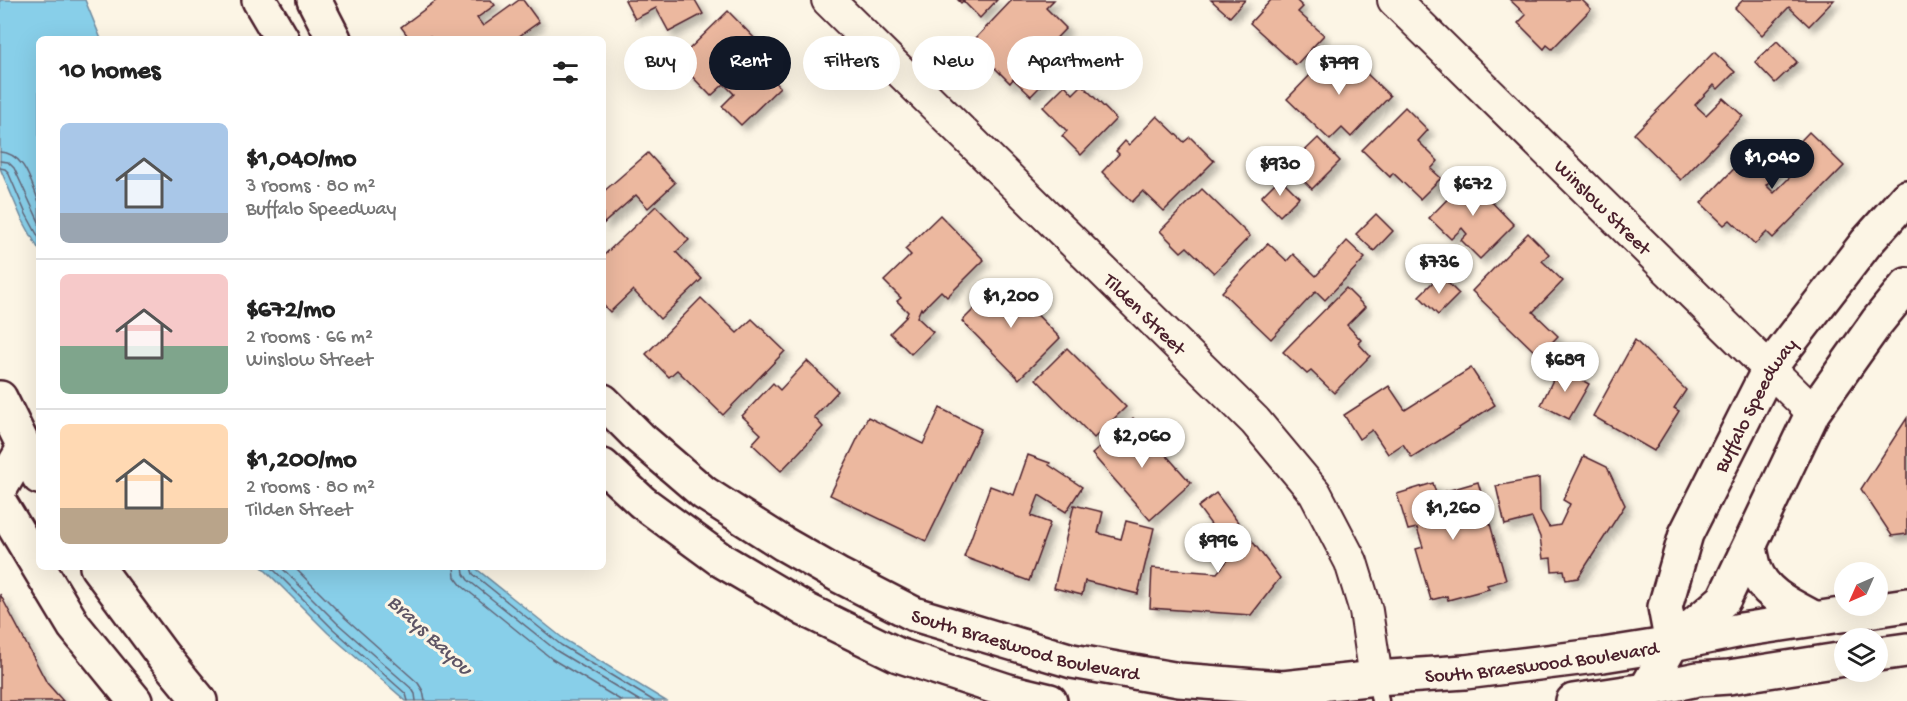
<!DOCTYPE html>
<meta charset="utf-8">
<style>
:root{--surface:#fff;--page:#f2f2f2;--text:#222;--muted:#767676;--line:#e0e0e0;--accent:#111827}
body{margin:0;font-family:"Gochi Hand",sans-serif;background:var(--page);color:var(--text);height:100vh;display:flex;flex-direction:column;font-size:22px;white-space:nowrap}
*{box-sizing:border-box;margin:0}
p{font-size:20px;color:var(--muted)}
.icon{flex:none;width:33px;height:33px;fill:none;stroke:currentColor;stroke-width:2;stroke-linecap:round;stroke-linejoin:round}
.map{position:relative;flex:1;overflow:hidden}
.side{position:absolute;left:36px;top:36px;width:570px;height:534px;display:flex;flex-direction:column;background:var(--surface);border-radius:9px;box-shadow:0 6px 24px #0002}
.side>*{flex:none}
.top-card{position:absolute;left:624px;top:36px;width:570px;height:54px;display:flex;gap:12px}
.needle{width:39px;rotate:225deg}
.tools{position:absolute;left:1834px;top:562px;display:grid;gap:12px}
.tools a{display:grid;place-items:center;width:54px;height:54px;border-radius:50%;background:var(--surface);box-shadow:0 6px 24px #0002;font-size:30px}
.price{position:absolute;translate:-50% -51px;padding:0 14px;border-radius:21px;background:#fff;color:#222;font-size:20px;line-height:39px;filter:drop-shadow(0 2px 3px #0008)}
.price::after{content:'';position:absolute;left:50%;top:36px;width:18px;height:14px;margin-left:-9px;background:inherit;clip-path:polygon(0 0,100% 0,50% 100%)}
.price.on{background:var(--accent);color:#fff}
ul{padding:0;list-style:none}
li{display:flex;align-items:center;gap:18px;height:150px;padding:0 24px}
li+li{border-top:2px solid var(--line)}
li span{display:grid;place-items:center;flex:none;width:168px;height:120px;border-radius:9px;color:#555}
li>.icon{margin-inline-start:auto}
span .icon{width:72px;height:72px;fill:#fffc;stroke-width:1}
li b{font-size:26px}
h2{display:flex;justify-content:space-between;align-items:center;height:72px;padding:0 24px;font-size:26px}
.tag{padding:0 21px;border-radius:27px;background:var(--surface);box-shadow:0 6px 24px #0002;font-size:21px;line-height:54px}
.tag.on{background:var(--accent);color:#fff}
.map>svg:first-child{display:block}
.water{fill:#88cfe9;stroke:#6f899d;stroke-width:1.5}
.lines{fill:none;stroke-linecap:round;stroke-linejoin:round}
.shore{stroke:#636577;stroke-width:1.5}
.building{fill:#ecb89f;stroke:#4a1f2b;stroke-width:1.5;filter:url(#shadow)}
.lane-casing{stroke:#4a1f2b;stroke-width:21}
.street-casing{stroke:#4a1f2b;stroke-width:36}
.secondary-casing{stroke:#4a1f2b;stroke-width:38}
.lane{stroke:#fcf5e5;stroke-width:16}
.street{stroke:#fcf5e5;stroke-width:32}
.secondary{stroke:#fcf5e5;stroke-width:33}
.labels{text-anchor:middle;stroke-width:6;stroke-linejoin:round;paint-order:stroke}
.street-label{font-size:20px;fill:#4a1f2b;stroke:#fcf5e5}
.water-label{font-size:21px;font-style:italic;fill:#5d5464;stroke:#fcf5e5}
</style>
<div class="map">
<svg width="1907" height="701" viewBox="0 0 1907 701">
<defs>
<filter id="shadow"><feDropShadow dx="5.5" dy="5.5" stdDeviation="3" flood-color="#0004"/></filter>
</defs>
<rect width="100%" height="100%" fill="#fcf5e5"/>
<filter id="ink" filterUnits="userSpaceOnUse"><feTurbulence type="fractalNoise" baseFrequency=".0167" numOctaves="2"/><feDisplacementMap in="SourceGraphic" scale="12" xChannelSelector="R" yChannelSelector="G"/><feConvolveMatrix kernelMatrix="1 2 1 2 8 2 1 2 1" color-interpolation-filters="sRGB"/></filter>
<g filter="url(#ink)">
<g class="water">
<path d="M 0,0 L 85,0 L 101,39 L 39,39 L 39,250 L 21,217 L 0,168 Z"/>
<path d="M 262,567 L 474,567 L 565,640 L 666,701 L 406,701 L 328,633 Z"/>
</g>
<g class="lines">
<g class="shore">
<path d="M 0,152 C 25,153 31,183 39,202"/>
<path d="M 0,161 L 8,162 L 14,168 L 39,222"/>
<path d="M 0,168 L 5,169 L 8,172 L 26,214 L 39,238"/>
<path d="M 271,567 L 332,628 L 406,694 L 408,701"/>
<path d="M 281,567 L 337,623 L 412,689 L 415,694 L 416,701"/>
<path d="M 294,567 L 343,616 L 418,683 L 423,691 L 425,701"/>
<path d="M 454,567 L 455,577 L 462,586 L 552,659 L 622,701"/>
<path d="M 463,567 L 464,574 L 468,580 L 557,651 L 640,701"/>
<path d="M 471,567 L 473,574 L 561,645 L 654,701"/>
</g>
</g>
<g class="building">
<path d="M 437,0 L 491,0 L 495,5 L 477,18 L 483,26 L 519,0 L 523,0 L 539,22 L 515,39 L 432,39 L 430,36 L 426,39 L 410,39 L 401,27 Z"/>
<path d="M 625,0 L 695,0 L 703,14 L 669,32 L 656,8 L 635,19 Z"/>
<path d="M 958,0 L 997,0 L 980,18 L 963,1 L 961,3 Z"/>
<path d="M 1012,0 L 1054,0 L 1046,8 L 1066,28 L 1042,53 L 1058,68 L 1031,96 L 1013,79 L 1010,83 L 981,54 L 985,49 L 975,39 Z"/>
<path d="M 1211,0 L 1245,0 L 1230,17 Z"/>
<path d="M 1271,0 L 1296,0 L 1303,7 L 1298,12 L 1324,35 L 1296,65 L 1250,23 Z"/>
<path d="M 1510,0 L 1582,0 L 1591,9 L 1552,49 L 1547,45 L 1544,49 L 1518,23 L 1526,15 Z"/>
<path d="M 1743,0 L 1834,0 L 1809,26 L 1789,7 L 1762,35 L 1735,8 Z"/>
<path d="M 728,11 L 763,47 L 752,58 L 780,87 L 741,125 L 722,106 L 734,94 L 724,84 L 711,96 L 677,61 Z"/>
<path d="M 1777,41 L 1797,62 L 1775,83 L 1755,62 Z"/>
<path d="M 1338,46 L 1390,96 L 1351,137 L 1342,128 L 1330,140 L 1287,99 Z"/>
<path d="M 1714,52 L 1735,72 L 1718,89 L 1714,85 L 1695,105 L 1706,115 L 1723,98 L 1743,116 L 1681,180 L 1634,134 Z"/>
<path d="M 1065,85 L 1073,94 L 1082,85 L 1116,119 L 1081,155 L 1062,136 L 1067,131 L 1043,107 Z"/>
<path d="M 1405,107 L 1428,130 L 1418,141 L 1438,161 L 1431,169 L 1441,178 L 1420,199 L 1393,173 L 1390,177 L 1362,150 Z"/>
<path d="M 1157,116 L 1184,142 L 1190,137 L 1214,161 L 1164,211 L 1143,191 L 1132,202 L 1102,172 L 1119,154 L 1116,151 L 1125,141 L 1129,145 Z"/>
<path d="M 1809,132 L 1844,166 L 1773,238 L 1767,232 L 1755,244 L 1730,220 L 1724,225 L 1701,203 L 1752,150 L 1777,174 L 1766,185 L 1774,193 L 1792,175 L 1789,171 L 1794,166 L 1785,157 Z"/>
<path d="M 1318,138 L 1340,161 L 1312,189 L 1289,166 Z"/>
<path d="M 648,153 L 675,183 L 648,208 L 636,195 L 603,224 L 603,192 Z"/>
<path d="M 1472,174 L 1490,192 L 1486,196 L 1514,225 L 1480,259 L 1461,240 L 1467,234 L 1462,228 L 1451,239 L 1429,218 Z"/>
<path d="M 1280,178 L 1299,197 L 1280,216 L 1261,197 Z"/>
<path d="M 1202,189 L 1250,236 L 1214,273 L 1187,247 L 1181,252 L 1160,231 Z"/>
<path d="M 656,206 L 689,240 L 676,252 L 702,279 L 660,319 L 633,290 L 610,312 L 603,305 L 603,256 Z"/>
<path d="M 1376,214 L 1393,231 L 1374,251 L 1356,234 Z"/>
<path d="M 940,215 L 984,260 L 947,297 L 941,291 L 922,310 L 921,308 L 917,317 L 933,332 L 911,354 L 890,333 L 905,318 L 908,312 L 897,301 L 901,298 L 884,281 L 911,255 L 905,249 Z"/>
<path d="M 1528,233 L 1549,254 L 1542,261 L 1563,281 L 1533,312 L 1558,336 L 1539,356 L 1472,291 Z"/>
<path d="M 1347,241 L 1365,258 L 1325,300 L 1316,291 L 1271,339 L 1222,292 L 1268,243 L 1287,261 L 1293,254 L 1316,276 Z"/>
<path d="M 1440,275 L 1459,294 L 1438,315 L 1419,296 Z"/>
<path d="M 1003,280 L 1060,338 L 1019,379 L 962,321 Z"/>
<path d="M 1346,288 L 1365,307 L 1347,325 L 1361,340 L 1358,343 L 1370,356 L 1334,393 L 1311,371 L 1307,374 L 1283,352 Z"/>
<path d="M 701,298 L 737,333 L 752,319 L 785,351 L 723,415 L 677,370 L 669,377 L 646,354 Z"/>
<path d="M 1635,340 L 1686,390 L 1674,408 L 1679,411 L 1654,451 L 1593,416 Z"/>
<path d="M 1067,348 L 1126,407 L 1094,438 L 1036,379 Z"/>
<path d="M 807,361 L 838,391 L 814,417 L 823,427 L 781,471 L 752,444 L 761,434 L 742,416 L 773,383 L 780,390 Z"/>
<path d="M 1559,367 L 1589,384 L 1569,419 L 1541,405 Z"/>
<path d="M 1471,368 L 1495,405 L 1412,458 L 1403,444 L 1388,454 L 1372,430 L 1359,439 L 1344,415 L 1389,386 L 1405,410 Z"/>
<path d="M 940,408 L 981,429 L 926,541 L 830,495 L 868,417 L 923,444 Z"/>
<path d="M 1133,418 L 1191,483 L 1150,520 L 1092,454 Z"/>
<path d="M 1907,418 L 1907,534 L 1892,536 L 1861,489 Z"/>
<path d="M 1028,455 L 1050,463 L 1049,465 L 1082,487 L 1066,512 L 1039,495 L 1031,516 L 1050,523 L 1029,581 L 964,557 L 990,486 L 1014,495 Z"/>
<path d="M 1584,456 L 1607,467 L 1625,505 L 1578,578 L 1566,580 L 1564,570 L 1552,571 L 1551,558 L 1543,559 L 1540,537 L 1532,518 L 1505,525 L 1496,486 L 1539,478 L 1540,511 L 1549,527 L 1560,525 L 1570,504 L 1563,500 Z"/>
<path d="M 1478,482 L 1506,580 L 1487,585 L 1489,589 L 1448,600 L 1447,596 L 1431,600 L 1416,549 L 1423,547 L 1417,528 L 1408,530 L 1397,494 L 1433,483 L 1442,515 L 1449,513 L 1443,492 Z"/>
<path d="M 1216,493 L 1280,578 L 1251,615 L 1150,608 L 1152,568 L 1217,573 L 1233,554 L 1198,507 Z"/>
<path d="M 1074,505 L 1103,512 L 1098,533 L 1121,539 L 1126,521 L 1154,528 L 1138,594 L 1085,581 L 1082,595 L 1054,588 Z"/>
<path d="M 0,594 L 47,683 L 63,701 L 0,701 Z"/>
</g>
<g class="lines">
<g class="lane-casing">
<path id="lane" d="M 1376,678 L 1380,701"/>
</g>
<g class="street-casing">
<g id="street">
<path id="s1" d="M 828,0 L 1255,421 L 1315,493 L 1351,562 L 1366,611 L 1376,678"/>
<path id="s2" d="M 1394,0 L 1813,412"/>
</g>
</g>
<g class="secondary-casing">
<g id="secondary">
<path d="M 259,0 L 282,39"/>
<path d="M 314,0 L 334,39"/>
<path d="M 0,398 L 39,477"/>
<path id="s3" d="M 603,401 L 640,438 L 704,493 L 784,544 L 840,576 L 914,614 L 1072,661 L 1179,680 L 1283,688 L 1376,678 L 1465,672 L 1603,655 L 1672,644 L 1741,630 L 1907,605"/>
<path d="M 603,466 L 642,502 L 721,560 L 806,610 L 898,655 L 1008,691 L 1050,701"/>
<path d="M 0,489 L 24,448"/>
<path d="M 0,503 L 74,626 L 135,701"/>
<path d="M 1750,546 C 1751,554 1753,562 1755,569 C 1764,595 1794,607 1816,619"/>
<path d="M 97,567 L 163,656 L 200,701"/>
<path id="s4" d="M 1672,644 L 1665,607 L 1686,534 L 1769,369 L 1866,243 L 1907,197"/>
<path d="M 1878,654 L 1907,650"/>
<path d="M 1573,701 L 1645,690 L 1698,679 L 1729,677 L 1845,659"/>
<path d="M 1639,701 L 1672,644 L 1724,599 L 1813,412 L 1877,322 L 1907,285"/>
</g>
</g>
<use href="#lane" class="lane"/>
<use href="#street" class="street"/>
<use href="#secondary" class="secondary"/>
</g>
</g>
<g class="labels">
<g class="street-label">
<text dy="7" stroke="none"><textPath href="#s2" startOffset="294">Winslow Street</textPath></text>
<text dy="7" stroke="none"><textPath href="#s1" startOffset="446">Tilden Street</textPath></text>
<text dy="7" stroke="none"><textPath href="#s4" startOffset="260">Buffalo Speedway</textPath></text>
<text dy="7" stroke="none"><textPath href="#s3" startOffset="495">South Braeswood Boulevard</textPath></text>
<text dy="7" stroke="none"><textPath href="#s3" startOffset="1017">South Braeswood Boulevard</textPath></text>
</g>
<g class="water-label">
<text transform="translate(431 634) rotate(43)" y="7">Brays Bayou</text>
</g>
</g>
</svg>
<div class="tools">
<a><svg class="needle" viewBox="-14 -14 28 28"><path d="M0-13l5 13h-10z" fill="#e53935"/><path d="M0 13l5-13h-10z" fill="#767676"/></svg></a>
<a><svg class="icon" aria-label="layers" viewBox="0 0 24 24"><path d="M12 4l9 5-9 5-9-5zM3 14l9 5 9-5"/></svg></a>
</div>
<b class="price" style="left:1339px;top:96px">$799</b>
<b class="price on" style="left:1772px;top:190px">$1,040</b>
<b class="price" style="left:1280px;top:197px">$930</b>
<b class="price" style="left:1473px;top:217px">$672</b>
<b class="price" style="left:1439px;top:295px">$736</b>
<b class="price" style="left:1011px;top:329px">$1,200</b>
<b class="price" style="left:1565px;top:393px">$689</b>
<b class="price" style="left:1142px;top:469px">$2,060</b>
<b class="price" style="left:1453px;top:541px">$1,260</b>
<b class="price" style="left:1218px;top:574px">$996</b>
<div class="top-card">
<a class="tag">Buy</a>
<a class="tag on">Rent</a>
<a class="tag">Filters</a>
<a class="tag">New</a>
<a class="tag">Apartment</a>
</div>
<section class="side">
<h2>10 homes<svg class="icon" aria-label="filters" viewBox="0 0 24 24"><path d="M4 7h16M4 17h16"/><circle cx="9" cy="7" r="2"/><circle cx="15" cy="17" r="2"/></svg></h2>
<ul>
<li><span style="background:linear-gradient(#a9c7e8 75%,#9aa5b1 0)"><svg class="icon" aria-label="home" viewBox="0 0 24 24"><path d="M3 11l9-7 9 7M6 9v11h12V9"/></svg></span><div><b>$1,040/mo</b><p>3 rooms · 80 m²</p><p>Buffalo Speedway</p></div></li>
<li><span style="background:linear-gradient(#f6c9c9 60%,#7fa58c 0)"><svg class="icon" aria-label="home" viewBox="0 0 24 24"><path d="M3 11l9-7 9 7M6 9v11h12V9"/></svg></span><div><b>$672/mo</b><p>2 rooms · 66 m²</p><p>Winslow Street</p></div></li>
<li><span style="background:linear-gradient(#ffd9b3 70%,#b9a48a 0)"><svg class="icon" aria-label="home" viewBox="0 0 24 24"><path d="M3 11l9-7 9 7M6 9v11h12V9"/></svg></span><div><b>$1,200/mo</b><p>2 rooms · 80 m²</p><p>Tilden Street</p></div></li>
</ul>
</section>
</div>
